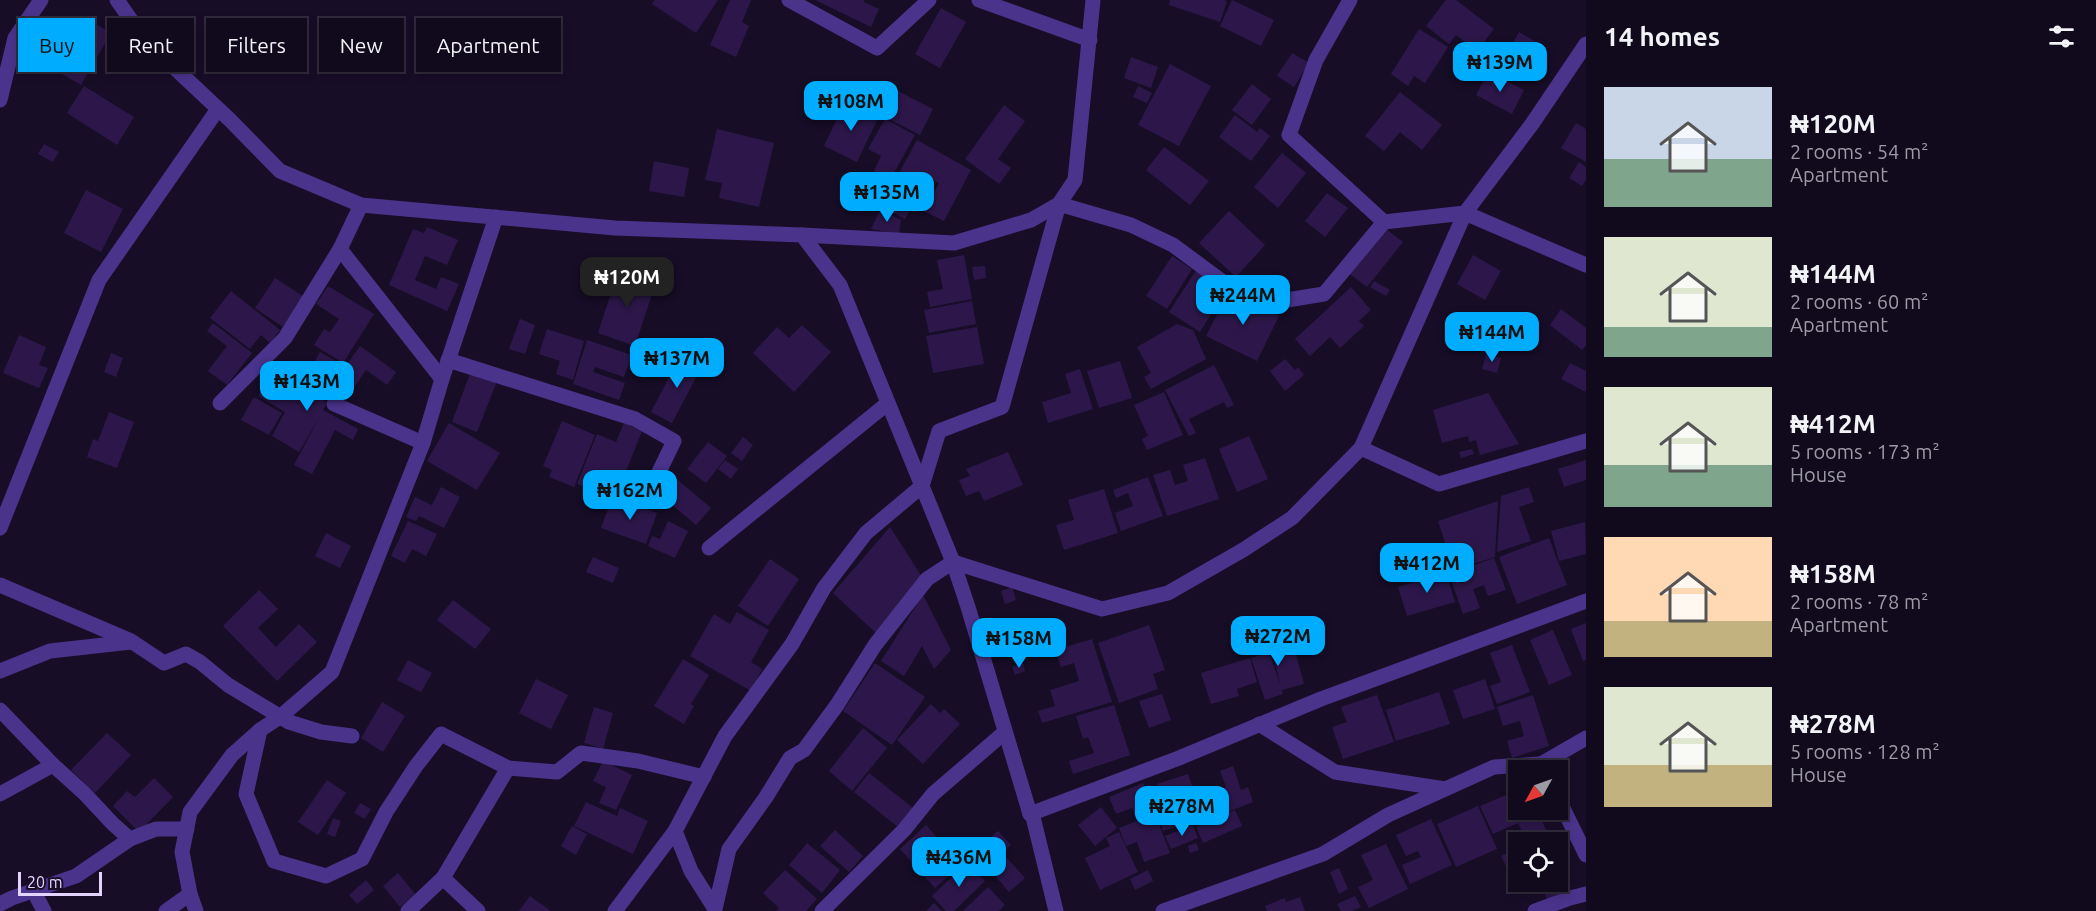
<!DOCTYPE html>
<meta charset="utf-8">
<style>
:root{--surface:#110a1d;--page:#1e182a;--text:#f1f3f6;--muted:#9c9aa4;--line:#302b3b;--accent:#00acfe}
body{margin:0;font-family:Ubuntu,sans-serif;background:var(--page);color:var(--text);height:100vh;display:flex;flex-direction:column;font-size:22px;white-space:nowrap}
*{box-sizing:border-box;margin:0}
p{font-size:20px;color:var(--muted)}
.icon{flex:none;width:33px;height:33px;fill:none;stroke:currentColor;stroke-width:2;stroke-linecap:round;stroke-linejoin:round}
.map{position:relative;flex:1;overflow:hidden}
.panel{display:flex;flex-direction:column;background:var(--surface);width:510px}
.panel>*{flex:none}
.guide{position:absolute;left:18px;top:18px;width:570px;height:54px;display:flex;gap:12px}
.needle{width:39px;rotate:230deg}
.controls{position:absolute;left:1508px;top:760px;display:grid;gap:12px}
.controls a{display:grid;place-items:center;width:60px;height:60px;border-radius:0px;background:var(--surface);box-shadow:0 3px 9px #0003,0 0 0 2px var(--line);font-size:30px}
.scale{position:absolute;left:18px;bottom:15px;width:84px;box-sizing:border-box;padding-left:6px;border:3px solid #e2d3ff;border-top:0;font-size:16px;line-height:21px;white-space:nowrap;color:#e2d3ff;-webkit-text-stroke:4px #170d27;paint-order:stroke}
.price{position:absolute;translate:-50% -51px;padding:0 14px;border-radius:12px;background:var(--accent);color:#111;font-size:20px;line-height:39px;filter:drop-shadow(0 2px 3px #0008)}
.price::after{content:'';position:absolute;left:50%;top:36px;width:18px;height:14px;margin-left:-9px;background:inherit;clip-path:polygon(0 0,100% 0,50% 100%)}
.price.on{background:#222;color:#fff}
ul{padding:0;list-style:none}
li{display:flex;align-items:center;gap:18px;height:150px;padding:0 18px}
li span{display:grid;place-items:center;flex:none;width:168px;height:120px;border-radius:0px;color:#555}
li>.icon{margin-inline-start:auto}
span .icon{width:72px;height:72px;fill:#fffc;stroke-width:1}
li b{font-size:26px}
h2{display:flex;justify-content:space-between;align-items:center;height:72px;padding:0 18px;font-size:26px}
.chip{padding:0 21px;border-radius:0px;background:var(--surface);box-shadow:0 3px 9px #0003,0 0 0 2px var(--line);font-size:21px;line-height:54px}
.chip.on{background:var(--accent);color:#111}
main{display:flex;flex:1;min-height:0}
.map>svg:first-child{display:block}
.building{fill:#2d174a}
.lines{fill:none;stroke-linecap:round;stroke-linejoin:round}
.street{stroke:#4a338b;stroke-width:15}
</style>
<main>
<div class="map">
<svg width="1586" height="911" viewBox="0 0 1586 911">
<rect width="100%" height="100%" fill="#170d27"/>
<g class="building">
<path d="M 655,0 L 718,0 L 696,33 L 652,4 Z"/>
<path d="M 730,0 L 751,0 L 742,22 L 749,26 L 736,57 L 710,45 Z"/>
<path d="M 815,0 L 864,0 L 864,2 L 879,9 L 871,27 Z"/>
<path d="M 1170,0 L 1224,0 L 1227,1 L 1220,22 L 1169,5 Z"/>
<path d="M 1232,0 L 1274,20 L 1261,46 L 1220,26 Z"/>
<path d="M 1446,0 L 1456,0 L 1494,29 L 1477,51 L 1456,35 L 1449,44 L 1426,26 Z"/>
<path d="M 941,8 L 966,22 L 940,68 L 915,54 Z"/>
<path d="M 86,18 L 111,33 L 81,85 L 33,57 L 43,40 L 50,44 L 57,32 L 60,34 L 66,23 L 79,30 Z"/>
<path d="M 1419,29 L 1448,47 L 1425,83 L 1414,76 L 1408,86 L 1391,74 Z"/>
<path d="M 1519,32 L 1538,43 L 1529,61 L 1509,50 Z"/>
<path d="M 1292,53 L 1309,63 L 1294,87 L 1277,76 Z"/>
<path d="M 1131,57 L 1158,67 L 1151,88 L 1124,78 Z"/>
<path d="M 1170,64 L 1211,86 L 1179,146 L 1138,125 Z"/>
<path d="M 1488,72 L 1524,90 L 1512,114 L 1476,95 Z"/>
<path d="M 1252,84 L 1271,99 L 1252,125 L 1232,110 Z"/>
<path d="M 84,86 L 134,117 L 117,145 L 67,113 Z"/>
<path d="M 1138,86 L 1152,93 L 1147,103 L 1133,97 Z"/>
<path d="M 892,88 L 933,109 L 920,135 L 879,114 Z"/>
<path d="M 1400,92 L 1442,125 L 1422,150 L 1400,132 L 1384,151 L 1365,136 Z"/>
<path d="M 845,102 L 878,118 L 857,162 L 824,146 Z"/>
<path d="M 1004,105 L 1025,121 L 998,159 L 1011,168 L 999,184 L 965,159 Z"/>
<path d="M 1235,115 L 1257,132 L 1260,128 L 1270,136 L 1251,161 L 1219,137 Z"/>
<path d="M 885,119 L 915,135 L 890,180 L 874,171 L 881,156 L 868,149 Z"/>
<path d="M 1576,123 L 1586,129 L 1586,162 L 1561,148 Z"/>
<path d="M 717,129 L 774,143 L 759,207 L 719,198 L 722,183 L 705,180 Z"/>
<path d="M 917,140 L 971,170 L 944,221 L 924,211 L 939,183 L 928,177 L 905,219 L 881,206 Z"/>
<path d="M 44,144 L 59,152 L 53,162 L 38,154 Z"/>
<path d="M 1164,147 L 1209,181 L 1190,205 L 1146,170 Z"/>
<path d="M 1282,153 L 1306,173 L 1278,208 L 1254,187 Z"/>
<path d="M 654,161 L 689,168 L 684,197 L 649,191 Z"/>
<path d="M 1579,162 L 1586,167 L 1586,180 L 1582,186 L 1569,178 Z"/>
<path d="M 86,190 L 123,209 L 101,252 L 64,233 Z"/>
<path d="M 1327,193 L 1348,208 L 1325,237 L 1305,221 Z"/>
<path d="M 880,210 L 901,220 L 899,234 L 871,229 Z"/>
<path d="M 1229,211 L 1265,245 L 1236,277 L 1199,243 Z"/>
<path d="M 427,227 L 458,240 L 447,265 L 425,256 L 415,280 L 436,289 L 441,277 L 459,284 L 447,311 L 389,285 L 413,229 L 424,233 Z"/>
<path d="M 1386,229 L 1403,242 L 1367,287 L 1350,274 Z"/>
<path d="M 964,255 L 972,299 L 930,307 L 927,292 L 943,289 L 937,260 Z"/>
<path d="M 1473,255 L 1501,271 L 1485,300 L 1457,284 Z"/>
<path d="M 1172,256 L 1192,269 L 1167,309 L 1146,296 Z"/>
<path d="M 985,266 L 986,278 L 974,280 L 972,267 Z"/>
<path d="M 619,269 L 656,282 L 635,346 L 598,333 Z"/>
<path d="M 1197,269 L 1227,289 L 1200,332 L 1169,312 Z"/>
<path d="M 275,278 L 304,297 L 283,327 L 255,308 Z"/>
<path d="M 1374,281 L 1390,290 L 1386,296 L 1370,287 Z"/>
<path d="M 328,286 L 374,314 L 343,363 L 314,345 L 324,329 L 330,332 L 339,319 L 316,304 Z"/>
<path d="M 1351,287 L 1371,310 L 1359,321 L 1364,326 L 1340,348 L 1330,337 L 1310,356 L 1295,339 Z"/>
<path d="M 231,291 L 280,330 L 270,343 L 261,335 L 250,349 L 210,318 Z"/>
<path d="M 1229,291 L 1279,316 L 1257,361 L 1206,336 Z"/>
<path d="M 972,301 L 976,324 L 929,333 L 924,310 Z"/>
<path d="M 1561,309 L 1586,328 L 1586,345 L 1582,350 L 1550,325 Z"/>
<path d="M 520,319 L 535,325 L 525,354 L 509,349 Z"/>
<path d="M 213,323 L 252,353 L 227,385 L 208,371 L 227,346 L 207,331 Z"/>
<path d="M 1177,324 L 1193,330 L 1206,359 L 1151,389 L 1144,377 L 1151,373 L 1137,347 Z"/>
<path d="M 802,325 L 831,352 L 794,392 L 753,353 L 777,327 L 789,338 Z"/>
<path d="M 977,327 L 984,364 L 933,373 L 926,336 Z"/>
<path d="M 547,329 L 584,341 L 573,380 L 556,374 L 560,361 L 539,354 Z"/>
<path d="M 19,335 L 46,347 L 39,365 L 48,368 L 39,388 L 3,373 Z"/>
<path d="M 587,340 L 632,355 L 624,377 L 595,367 L 593,372 L 625,383 L 619,400 L 573,384 Z"/>
<path d="M 360,346 L 396,372 L 387,385 L 366,370 L 353,389 L 337,378 Z"/>
<path d="M 320,352 L 343,365 L 323,400 L 327,403 L 323,410 L 358,429 L 353,440 L 335,430 L 312,474 L 294,465 L 319,418 L 299,452 L 272,436 L 285,412 L 258,396 L 272,371 L 300,387 Z"/>
<path d="M 111,353 L 123,358 L 116,377 L 104,372 Z"/>
<path d="M 681,354 L 702,366 L 672,423 L 651,412 Z"/>
<path d="M 1486,354 L 1501,358 L 1497,373 L 1482,369 Z"/>
<path d="M 1285,359 L 1295,370 L 1298,367 L 1304,375 L 1285,391 L 1270,371 Z"/>
<path d="M 1120,361 L 1132,398 L 1099,408 L 1087,371 Z"/>
<path d="M 1570,363 L 1586,371 L 1586,392 L 1561,379 Z"/>
<path d="M 1214,365 L 1234,405 L 1227,408 L 1224,402 L 1189,419 L 1196,433 L 1189,436 L 1165,390 Z"/>
<path d="M 1080,369 L 1093,409 L 1048,423 L 1042,402 L 1071,393 L 1065,374 Z"/>
<path d="M 471,371 L 497,381 L 477,432 L 452,422 Z"/>
<path d="M 1164,392 L 1183,435 L 1147,450 L 1142,439 L 1148,436 L 1134,405 Z"/>
<path d="M 1488,393 L 1519,444 L 1480,455 L 1476,440 L 1469,442 L 1468,436 L 1442,443 L 1433,410 Z"/>
<path d="M 254,397 L 282,413 L 269,435 L 241,420 Z"/>
<path d="M 109,412 L 134,422 L 117,468 L 87,457 L 93,439 L 98,441 Z"/>
<path d="M 562,421 L 595,435 L 574,487 L 549,477 L 552,470 L 543,466 Z"/>
<path d="M 449,423 L 500,453 L 477,490 L 427,461 Z"/>
<path d="M 624,423 L 642,431 L 615,499 L 577,484 L 597,434 L 616,442 Z"/>
<path d="M 1249,436 L 1268,479 L 1237,492 L 1219,449 Z"/>
<path d="M 743,437 L 753,445 L 742,461 L 731,453 Z"/>
<path d="M 708,442 L 727,456 L 706,483 L 687,469 Z"/>
<path d="M 1472,449 L 1474,454 L 1461,458 L 1459,452 Z"/>
<path d="M 1008,452 L 1023,485 L 984,501 L 979,491 L 966,496 L 959,480 L 970,476 L 966,469 Z"/>
<path d="M 1205,458 L 1219,499 L 1167,516 L 1153,475 L 1170,470 L 1175,485 L 1188,481 L 1183,465 Z"/>
<path d="M 725,460 L 738,469 L 731,479 L 718,469 Z"/>
<path d="M 1586,460 L 1586,480 L 1564,487 L 1558,469 Z"/>
<path d="M 1148,477 L 1163,516 L 1121,531 L 1115,513 L 1133,506 L 1128,493 L 1116,498 L 1113,490 Z"/>
<path d="M 678,480 L 711,508 L 696,525 L 671,504 L 673,501 L 665,495 Z"/>
<path d="M 441,487 L 460,497 L 444,528 L 419,516 L 416,521 L 406,517 L 415,497 L 432,505 Z"/>
<path d="M 1529,487 L 1534,502 L 1519,507 L 1531,541 L 1497,552 L 1501,496 Z"/>
<path d="M 1104,489 L 1118,533 L 1064,550 L 1056,525 L 1074,520 L 1068,500 Z"/>
<path d="M 618,499 L 657,513 L 646,544 L 601,528 L 609,506 L 614,508 Z"/>
<path d="M 1498,501 L 1495,557 L 1454,570 L 1438,521 Z"/>
<path d="M 408,521 L 437,534 L 426,556 L 412,549 L 405,563 L 391,556 Z"/>
<path d="M 668,521 L 688,531 L 675,558 L 648,546 L 652,536 L 660,539 Z"/>
<path d="M 1585,522 L 1586,554 L 1559,561 L 1551,531 Z"/>
<path d="M 890,527 L 922,577 L 876,633 L 833,593 Z"/>
<path d="M 326,533 L 351,546 L 340,568 L 315,556 Z"/>
<path d="M 1549,538 L 1567,585 L 1517,604 L 1499,557 Z"/>
<path d="M 593,557 L 619,568 L 613,583 L 586,572 Z"/>
<path d="M 1494,558 L 1506,590 L 1488,596 L 1484,585 L 1473,589 L 1480,608 L 1463,614 L 1449,574 Z"/>
<path d="M 770,559 L 799,579 L 768,626 L 738,606 Z"/>
<path d="M 1446,573 L 1455,602 L 1407,616 L 1398,587 Z"/>
<path d="M 1012,587 L 1016,600 L 1005,604 L 1001,591 Z"/>
<path d="M 259,590 L 278,609 L 258,628 L 276,647 L 299,624 L 317,642 L 277,681 L 223,626 Z"/>
<path d="M 923,595 L 951,650 L 934,669 L 922,646 L 904,676 L 881,661 Z"/>
<path d="M 453,600 L 491,629 L 475,649 L 437,620 Z"/>
<path d="M 737,612 L 769,630 L 751,662 L 762,669 L 751,691 L 690,656 L 714,614 L 730,624 Z"/>
<path d="M 1586,623 L 1586,660 L 1583,661 L 1571,629 Z"/>
<path d="M 1149,625 L 1165,670 L 1153,674 L 1158,689 L 1119,703 L 1098,643 Z"/>
<path d="M 1553,630 L 1572,675 L 1549,685 L 1530,640 Z"/>
<path d="M 1290,632 L 1304,684 L 1282,690 L 1283,694 L 1265,700 L 1251,658 L 1269,652 L 1281,686 L 1268,637 Z"/>
<path d="M 1092,639 L 1112,702 L 1042,723 L 1038,711 L 1055,706 L 1050,690 L 1079,681 L 1074,663 L 1061,667 L 1055,650 Z"/>
<path d="M 1512,645 L 1530,692 L 1497,704 L 1490,686 L 1501,682 L 1490,653 Z"/>
<path d="M 1250,658 L 1257,682 L 1237,689 L 1239,696 L 1211,704 L 1201,673 Z"/>
<path d="M 683,659 L 709,675 L 691,704 L 694,706 L 684,724 L 654,706 Z"/>
<path d="M 408,660 L 432,673 L 421,692 L 397,680 Z"/>
<path d="M 875,663 L 925,697 L 892,745 L 843,711 Z"/>
<path d="M 1023,663 L 1025,671 L 1015,675 L 1012,667 Z"/>
<path d="M 536,679 L 568,695 L 551,729 L 519,713 Z"/>
<path d="M 1485,679 L 1495,709 L 1463,719 L 1453,690 Z"/>
<path d="M 1439,692 L 1450,724 L 1396,741 L 1386,710 Z"/>
<path d="M 1162,694 L 1171,720 L 1149,728 L 1139,701 Z"/>
<path d="M 1377,695 L 1394,742 L 1343,759 L 1332,727 L 1347,722 L 1341,707 Z"/>
<path d="M 1533,695 L 1549,746 L 1512,758 L 1507,741 L 1524,736 L 1520,721 L 1503,726 L 1497,707 Z"/>
<path d="M 382,702 L 405,716 L 383,752 L 361,738 Z"/>
<path d="M 931,704 L 940,713 L 944,709 L 960,724 L 923,764 L 897,740 Z"/>
<path d="M 1114,705 L 1130,755 L 1073,774 L 1069,761 L 1094,753 L 1088,737 L 1083,739 L 1076,716 Z"/>
<path d="M 594,707 L 613,713 L 603,749 L 584,743 Z"/>
<path d="M 863,728 L 887,748 L 852,791 L 829,771 Z"/>
<path d="M 107,733 L 131,755 L 95,793 L 71,770 Z"/>
<path d="M 603,761 L 632,775 L 616,810 L 599,803 L 606,787 L 593,781 Z"/>
<path d="M 1233,766 L 1241,790 L 1248,787 L 1253,802 L 1225,813 L 1217,790 L 1226,787 L 1220,771 Z"/>
<path d="M 869,773 L 913,808 L 898,827 L 854,792 Z"/>
<path d="M 1188,774 L 1203,818 L 1163,831 L 1158,815 L 1167,812 L 1157,784 Z"/>
<path d="M 154,778 L 173,797 L 139,832 L 113,806 L 127,791 L 135,797 Z"/>
<path d="M 327,780 L 346,793 L 318,835 L 298,822 Z"/>
<path d="M 1143,783 L 1170,853 L 1144,862 L 1137,842 L 1126,846 L 1119,828 L 1137,821 L 1132,808 L 1116,814 L 1109,797 Z"/>
<path d="M 1518,790 L 1518,810 L 1537,810 L 1547,832 L 1526,841 L 1518,823 L 1493,834 L 1480,806 Z"/>
<path d="M 586,802 L 617,816 L 620,808 L 648,821 L 633,854 L 574,826 Z"/>
<path d="M 360,803 L 371,809 L 365,819 L 354,813 Z"/>
<path d="M 1478,806 L 1497,849 L 1456,867 L 1437,824 Z"/>
<path d="M 1101,807 L 1117,828 L 1095,846 L 1078,825 Z"/>
<path d="M 1235,810 L 1242,826 L 1203,843 L 1196,827 Z"/>
<path d="M 333,818 L 341,821 L 335,837 L 327,834 Z"/>
<path d="M 1431,819 L 1452,865 L 1410,884 L 1402,865 L 1421,857 L 1418,851 L 1406,856 L 1396,835 Z"/>
<path d="M 926,825 L 941,842 L 932,850 L 948,868 L 959,858 L 963,863 L 935,888 L 900,849 Z"/>
<path d="M 1193,825 L 1198,838 L 1171,849 L 1165,836 Z"/>
<path d="M 572,826 L 587,834 L 576,855 L 561,846 Z"/>
<path d="M 835,830 L 863,856 L 849,872 L 820,846 Z"/>
<path d="M 998,831 L 1011,845 L 986,867 L 973,852 Z"/>
<path d="M 1119,832 L 1138,872 L 1100,890 L 1085,858 L 1110,846 L 1106,838 Z"/>
<path d="M 1546,834 L 1550,843 L 1528,843 Z"/>
<path d="M 807,843 L 840,870 L 822,893 L 789,865 Z"/>
<path d="M 1196,843 L 1199,850 L 1190,853 L 1188,846 Z"/>
<path d="M 1386,844 L 1408,889 L 1369,908 L 1358,887 L 1373,880 L 1361,855 Z"/>
<path d="M 1518,848 L 1518,882 L 1522,882 L 1515,885 L 1501,856 Z"/>
<path d="M 1557,857 L 1571,888 L 1547,899 L 1539,882 L 1557,882 Z"/>
<path d="M 1007,858 L 1025,878 L 1009,892 L 991,871 Z"/>
<path d="M 967,862 L 985,881 L 954,911 L 946,911 L 932,896 Z"/>
<path d="M 1339,868 L 1348,889 L 1339,894 L 1330,872 Z"/>
<path d="M 785,870 L 817,899 L 806,911 L 776,911 L 779,908 L 763,893 Z"/>
<path d="M 1148,870 L 1153,881 L 1135,890 L 1130,879 Z"/>
<path d="M 398,873 L 415,894 L 400,907 L 383,886 Z"/>
<path d="M 366,880 L 374,890 L 357,904 L 349,895 Z"/>
<path d="M 988,887 L 1005,905 L 999,911 L 963,911 Z"/>
<path d="M 530,896 L 551,911 L 519,911 Z"/>
<path d="M 1355,896 L 1361,907 L 1352,911 L 1341,911 L 1337,904 Z"/>
<path d="M 1300,897 L 1305,911 L 1267,911 L 1265,906 L 1285,898 L 1286,902 Z"/>
<path d="M 934,903 L 942,911 L 926,911 Z"/>
</g>
<g class="lines">
<g class="street">
<path d="M 117,0 L 145,40 L 230,120 L 280,171 L 361,205 L 615,228 L 802,235 L 840,285 L 953,562 L 968,607 L 1030,814 L 1033,817 L 1056,911"/>
<path d="M 789,0 L 877,48 L 929,0"/>
<path d="M 979,0 L 1090,40"/>
<path d="M 0,100 L 15,38 L 41,0"/>
<path d="M 361,205 L 340,249 L 442,379"/>
<path d="M 1384,222 L 1465,213 L 1532,124 L 1586,44"/>
<path d="M 802,235 L 954,243 L 1031,220 L 1059,204 L 1075,180 L 1093,0"/>
<path d="M 448,360 L 635,419 L 674,441 L 659,472"/>
<path d="M 220,403 L 285,338 L 340,249"/>
<path d="M 334,404 L 423,443"/>
<path d="M 1361,448 L 1465,213 L 1586,265"/>
<path d="M 0,528 L 99,280 L 218,109"/>
<path d="M 709,548 L 888,403"/>
<path d="M 0,585 L 131,641 L 164,663 L 186,654 L 200,662 L 228,685 L 289,722 L 321,732 L 352,736"/>
<path d="M 0,671 L 50,651 L 131,642"/>
<path d="M 0,710 L 53,765 L 84,793 L 113,824 L 130,839 L 156,829 L 187,829"/>
<path d="M 1259,724 L 1335,772 L 1445,789"/>
<path d="M 1541,764 L 1586,738"/>
<path d="M 508,768 L 557,772 L 581,753 L 638,761 L 704,777"/>
<path d="M 0,794 L 53,765"/>
<path d="M 1557,796 L 1586,855"/>
<path d="M 1030,814 L 1179,758 L 1321,699 L 1586,601"/>
<path d="M 675,831 L 691,871 L 715,909 L 729,849 L 766,797 L 790,758 L 804,750 L 837,705 L 875,645 L 927,579 L 953,562 L 1102,609 L 1168,593 L 1243,550 L 1292,518 L 1361,448 L 1439,484 L 1586,441"/>
<path d="M 33,890 L 44,911"/>
<path d="M 0,904 L 12,898 L 76,876 L 130,839"/>
<path d="M 166,911 L 190,894"/>
<path d="M 196,911 L 190,894 L 182,852 L 190,812 L 232,755 L 260,730"/>
<path d="M 408,911 L 443,878"/>
<path d="M 478,911 L 443,878 L 508,768 L 441,734 L 416,766 L 386,812 L 362,859 L 326,876 L 274,861 L 246,794 L 260,730 L 280,717 L 332,672 L 423,443 L 442,379 L 496,217"/>
<path d="M 615,911 L 675,831 L 725,736 L 792,644 L 824,588 L 866,533 L 922,486 L 939,431 L 1002,407 L 1059,204 L 1131,225 L 1173,245 L 1223,282 L 1281,301 L 1324,294 L 1384,222 L 1289,135 L 1316,60 L 1350,0"/>
<path d="M 822,911 L 904,830 L 933,794 L 1005,732"/>
<path d="M 1163,911 L 1323,854 L 1388,815 L 1494,767 L 1541,764 L 1544,771"/>
<path d="M 1535,911 L 1570,898 L 1586,894"/>
</g>
</g>
</svg>
<div class="controls">
<a><svg class="needle" viewBox="-14 -14 28 28"><path d="M0-13l5 13h-10z" fill="#e53935"/><path d="M0 13l5-13h-10z" fill="#9c9aa4"/></svg></a>
<a><svg class="icon" aria-label="locate" viewBox="0 0 24 24"><circle cx="12" cy="12" r="6"/><path d="M12 2v4M12 18v4M2 12h4M18 12h4"/></svg></a>
</div>
<div class="scale">20 m</div>
<b class="price" style="left:1500px;top:93px">₦139M</b>
<b class="price" style="left:851px;top:132px">₦108M</b>
<b class="price" style="left:887px;top:223px">₦135M</b>
<b class="price on" style="left:627px;top:308px">₦120M</b>
<b class="price" style="left:1243px;top:326px">₦244M</b>
<b class="price" style="left:1492px;top:363px">₦144M</b>
<b class="price" style="left:677px;top:389px">₦137M</b>
<b class="price" style="left:307px;top:412px">₦143M</b>
<b class="price" style="left:630px;top:521px">₦162M</b>
<b class="price" style="left:1427px;top:594px">₦412M</b>
<b class="price" style="left:1278px;top:667px">₦272M</b>
<b class="price" style="left:1019px;top:669px">₦158M</b>
<b class="price" style="left:1182px;top:837px">₦278M</b>
<b class="price" style="left:959px;top:888px">₦436M</b>
<div class="guide">
<a class="chip on">Buy</a>
<a class="chip">Rent</a>
<a class="chip">Filters</a>
<a class="chip">New</a>
<a class="chip">Apartment</a>
</div>
</div>
<section class="panel">
<h2>14 homes<svg class="icon" aria-label="filters" viewBox="0 0 24 24"><path d="M4 7h16M4 17h16"/><circle cx="9" cy="7" r="2"/><circle cx="15" cy="17" r="2"/></svg></h2>
<ul>
<li><span style="background:linear-gradient(#c9d6e8 60%,#7fa58c 0)"><svg class="icon" aria-label="home" viewBox="0 0 24 24"><path d="M3 11l9-7 9 7M6 9v11h12V9"/></svg></span><div><b>₦120M</b><p>2 rooms · 54 m²</p><p>Apartment</p></div></li>
<li><span style="background:linear-gradient(#dfe7d0 75%,#7fa58c 0)"><svg class="icon" aria-label="home" viewBox="0 0 24 24"><path d="M3 11l9-7 9 7M6 9v11h12V9"/></svg></span><div><b>₦144M</b><p>2 rooms · 60 m²</p><p>Apartment</p></div></li>
<li><span style="background:linear-gradient(#dfe7d0 65%,#7fa58c 0)"><svg class="icon" aria-label="home" viewBox="0 0 24 24"><path d="M3 11l9-7 9 7M6 9v11h12V9"/></svg></span><div><b>₦412M</b><p>5 rooms · 173 m²</p><p>House</p></div></li>
<li><span style="background:linear-gradient(#ffd9b3 70%,#c2b280 0)"><svg class="icon" aria-label="home" viewBox="0 0 24 24"><path d="M3 11l9-7 9 7M6 9v11h12V9"/></svg></span><div><b>₦158M</b><p>2 rooms · 78 m²</p><p>Apartment</p></div></li>
<li><span style="background:linear-gradient(#dfe7d0 65%,#c2b280 0)"><svg class="icon" aria-label="home" viewBox="0 0 24 24"><path d="M3 11l9-7 9 7M6 9v11h12V9"/></svg></span><div><b>₦278M</b><p>5 rooms · 128 m²</p><p>House</p></div></li>
</ul>
</section>
</main>
